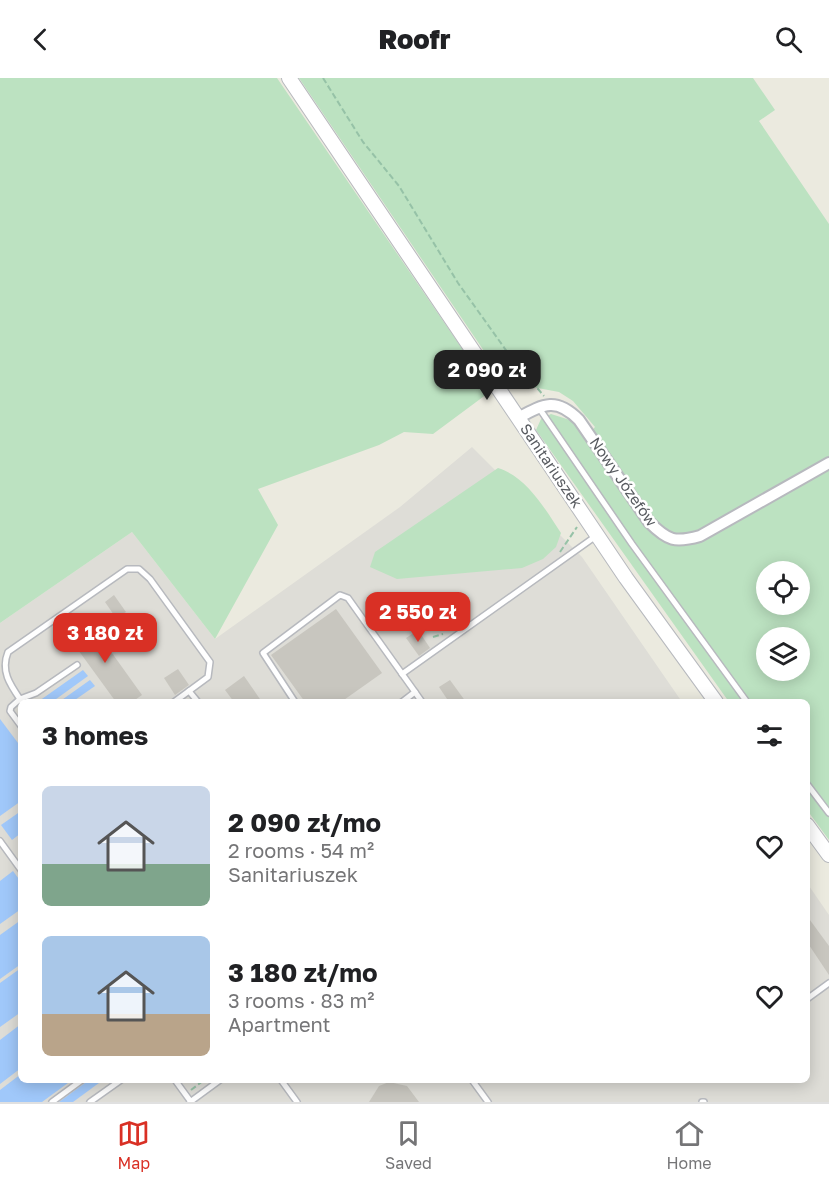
<!DOCTYPE html>
<meta charset="utf-8">
<style>
:root{--surface:#fff;--page:#f6f6f6;--text:#202124;--muted:#757577;--line:#e0e0e0;--accent:#d93025}
body{margin:0;font-family:"Golos Text",sans-serif;background:var(--page);color:var(--text);height:100vh;display:flex;flex-direction:column;font-size:22px;white-space:nowrap}
*{box-sizing:border-box;margin:0}
p{font-size:20px;color:var(--muted)}
.icon{flex:none;width:33px;height:33px;fill:none;stroke:currentColor;stroke-width:2;stroke-linecap:round;stroke-linejoin:round}
.map{position:relative;flex:1;overflow:hidden}
.panel{position:absolute;left:18px;top:621px;width:792px;height:384px;display:flex;flex-direction:column;background:var(--surface);border-radius:9px;box-shadow:0 3px 15px #0003}
.panel>*{flex:none}
.fabs{position:absolute;left:756px;top:483px;display:grid;gap:12px}
.fabs a{display:grid;place-items:center;width:54px;height:54px;border-radius:50%;background:var(--surface);box-shadow:0 3px 15px #0003;font-size:30px}
.price{position:absolute;translate:-50% -51px;padding:0 14px;border-radius:12px;background:var(--accent);color:#fff;font-size:20px;line-height:39px;filter:drop-shadow(0 2px 3px #0008)}
.price::after{content:'';position:absolute;left:50%;top:36px;width:18px;height:14px;margin-left:-9px;background:inherit;clip-path:polygon(0 0,100% 0,50% 100%)}
.price.active{background:#222;color:#fff}
ul{padding:0;list-style:none}
li{display:flex;align-items:center;gap:18px;height:150px;padding:0 24px}
li span{display:grid;place-items:center;flex:none;width:168px;height:120px;border-radius:9px;color:#555}
li>.icon{margin-inline-start:auto}
span .icon{width:72px;height:72px;fill:#fffc;stroke-width:1}
li b{font-size:26px}
h2{display:flex;justify-content:space-between;align-items:center;height:72px;padding:0 24px;font-size:26px}
header{display:flex;justify-content:space-between;align-items:center;height:78px;padding:0 24px;background:var(--surface);font-size:27px;font-weight:800}
.tabs{display:flex;justify-content:space-around;align-items:center;height:84px;border-top:2px solid var(--line);background:var(--surface);font-size:16px;color:var(--muted)}
.tabs a{display:grid;justify-items:center;gap:3px}
.tabs .active{color:var(--accent)}
.map>svg:first-child{display:block}
.industrial{fill:#deddd7}
.green{fill:#bce2c1;fill-rule:evenodd}
.water{fill:#a0c8fa}
.building{fill:#c8c6bf}
.lines{fill:none;stroke-linecap:round;stroke-linejoin:round}
.service-casing{stroke:#b7b9be;stroke-width:8}
.minor-casing{stroke:#b7b9be;stroke-width:14}
.tertiary-casing{stroke:#b7b9be;stroke-width:16}
.path{stroke:#96c2a7;stroke-width:2;stroke-dasharray:6 3;stroke-linecap:butt}
.service{stroke:#fff;stroke-width:5}
.minor{stroke:#fff;stroke-width:10}
.tertiary{stroke:#fff;stroke-width:14}
.labels{text-anchor:middle;stroke-width:5;stroke-linejoin:round;paint-order:stroke}
.street-label{font-size:15px;fill:#585b60;stroke:#fff}
</style>
<header><svg class="icon" aria-label="back" viewBox="0 0 24 24"><path d="M15 5l-7 7 7 7"/></svg>Roofr<svg class="icon" aria-label="search" viewBox="0 0 24 24"><circle cx="10" cy="10" r="6"/><path d="M15 15l6 6"/></svg></header>
<div class="map">
<svg width="829" height="1024" viewBox="0 0 829 1024">
<rect width="100%" height="100%" fill="#ebeadf"/>
<path class="industrial" d="M 472,369 L 582,479 L 682,624 L 21,624 L 21,1002 L 807,1002 L 807,805 L 829,837 L 829,1024 L 0,1024 L 0,545 L 132,454 L 215,561 L 400,429 Z"/>
<g class="green">
<path d="M 0,0 L 277,0 L 491,313 L 433,356 L 404,354 L 379,367 L 258,411 L 278,447 L 215,561 L 132,454 L 0,545 Z"/>
<path d="M 299,0 L 753,0 L 775,32 L 759,43 L 829,146 L 829,762 L 807,732 L 807,624 L 729,624 L 536,352 L 541,341 L 551,336 L 570,342 L 586,359 L 595,349 L 573,323 L 559,314 L 505,304 ZM 766,494 L 800,494 L 800,526 L 766,526 ZM 766,560 L 800,560 L 800,592 L 766,592 Z"/>
<path d="M 498,390 C 527,399 545,431 561,455 L 556,469 L 543,481 L 522,490 L 397,501 L 370,489 L 375,474 Z"/>
</g>
<g class="water">
<path d="M 83,592 L 88,598 L 52,624 L 39,623 Z"/>
<path d="M 90,602 L 95,608 L 72,624 L 59,624 Z"/>
<path d="M 0,641 L 21,669 L 21,723 L 0,738 Z"/>
<path d="M 21,733 L 21,755 L 12,762 L 1,747 Z"/>
<path d="M 13,793 L 21,804 L 21,831 L 0,846 L 0,803 Z"/>
<path d="M 21,842 L 21,886 L 0,901 L 0,857 Z"/>
<path d="M 21,890 L 21,934 L 0,949 L 0,905 Z"/>
<path d="M 21,946 L 21,990 L 0,1006 L 0,962 Z"/>
<path d="M 21,996 L 21,1002 L 72,1002 L 42,1024 L 0,1024 L 0,1012 Z"/>
<path d="M 89,1002 L 103,1002 L 73,1024 L 59,1024 Z"/>
</g>
<g class="building">
<path d="M 114,517 L 126,534 L 116,540 L 105,524 Z"/>
<path d="M 336,531 L 382,595 L 341,624 L 305,624 L 271,577 Z"/>
<path d="M 89,543 L 142,617 L 132,624 L 116,624 L 68,558 Z"/>
<path d="M 418,552 L 430,570 L 419,578 L 406,560 Z"/>
<path d="M 178,591 L 189,607 L 175,617 L 164,600 Z"/>
<path d="M 244,598 L 262,624 L 234,624 L 225,612 Z"/>
<path d="M 450,602 L 466,624 L 449,624 L 439,609 Z"/>
<path d="M 807,838 L 829,868 L 829,897 L 807,864 Z"/>
<path d="M 389,1004 L 407,1008 L 419,1024 L 369,1024 L 379,1008 Z"/>
</g>
<g class="lines">
<g class="service-casing">
<g id="service">
<path d="M 539,330 L 632,466 L 747,624"/>
<path d="M 402,596 L 596,458"/>
<path d="M 22,624 C 11,608 0,594 8,574 L 127,491 L 139,491 L 150,501 L 210,584 L 208,599 L 189,613 L 198,624"/>
<path d="M 174,624 L 189,613"/>
<path d="M 295,624 L 263,575 L 340,517 L 348,520 L 415,614"/>
<path d="M 402,624 L 415,614 L 422,624"/>
<path d="M 21,648 L 10,633 L 11,629 L 20,621 L 36,615 L 77,587"/>
<path d="M 807,706 L 829,735"/>
<path d="M 0,763 L 21,792"/>
<path d="M 807,921 L 829,905"/>
<path d="M 175,1002 L 191,1024"/>
<path d="M 281,1002 L 297,1024"/>
<path d="M 472,1002 L 488,1024"/>
<path d="M 52,1024 L 82,1002"/>
<path d="M 90,1024 L 121,1002"/>
<path d="M 190,1024 L 220,1002"/>
<path d="M 702,1024 L 704,1024"/>
</g>
</g>
<g class="minor-casing">
<path id="minor" d="M 518,340 C 544,326 556,319 579,342 L 649,444 C 668,463 675,465 700,458 L 829,385"/>
</g>
<g class="tertiary-casing">
<g id="tertiary">
<path d="M 289,0 L 626,500 L 716,624"/>
<path d="M 807,747 L 829,777"/>
</g>
</g>
<g class="path">
<path d="M 323,0 L 363,64 L 399,108 L 458,205 L 513,282 L 544,318"/>
<path d="M 560,474 L 577,449"/>
<path d="M 433,559 L 443,556"/>
<path d="M 191,1012 L 204,1002"/>
</g>
<use href="#service" class="service"/>
<use href="#minor" class="minor"/>
<use href="#tertiary" class="tertiary"/>
</g>
<g class="labels">
<g class="street-label">
<text transform="translate(551 388) rotate(56)" y="5">Sanitariuszek</text>
<text transform="translate(623 404) rotate(55)" y="5">Nowy Józefów</text>
</g>
</g>
</svg>
<div class="fabs">
<a><svg class="icon" aria-label="locate" viewBox="0 0 24 24"><circle cx="12" cy="12" r="6"/><path d="M12 2v4M12 18v4M2 12h4M18 12h4"/></svg></a>
<a><svg class="icon" aria-label="layers" viewBox="0 0 24 24"><path d="M12 4l9 5-9 5-9-5zM3 14l9 5 9-5"/></svg></a>
</div>
<b class="price active" style="left:487px;top:323px">2 090 zł</b>
<b class="price" style="left:418px;top:565px">2 550 zł</b>
<b class="price" style="left:105px;top:586px">3 180 zł</b>
<section class="panel">
<h2>3 homes<svg class="icon" aria-label="filters" viewBox="0 0 24 24"><path d="M4 7h16M4 17h16"/><circle cx="9" cy="7" r="2"/><circle cx="15" cy="17" r="2"/></svg></h2>
<ul>
<li><span style="background:linear-gradient(#c9d6e8 65%,#7fa58c 0)"><svg class="icon" aria-label="home" viewBox="0 0 24 24"><path d="M3 11l9-7 9 7M6 9v11h12V9"/></svg></span><div><b>2 090 zł/mo</b><p>2 rooms · 54 m²</p><p>Sanitariuszek</p></div><svg class="icon" aria-label="heart" viewBox="0 0 24 24"><path d="M12 20l-8-8c-3-5 5-10 8-4 3-6 11-1 8 4z"/></svg></li>
<li><span style="background:linear-gradient(#a9c7e8 65%,#b9a48a 0)"><svg class="icon" aria-label="home" viewBox="0 0 24 24"><path d="M3 11l9-7 9 7M6 9v11h12V9"/></svg></span><div><b>3 180 zł/mo</b><p>3 rooms · 83 m²</p><p>Apartment</p></div><svg class="icon" aria-label="heart" viewBox="0 0 24 24"><path d="M12 20l-8-8c-3-5 5-10 8-4 3-6 11-1 8 4z"/></svg></li>
</ul>
</section>
</div>
<nav class="tabs">
<a class="active"><svg class="icon" aria-label="map" viewBox="0 0 24 24"><path d="M3 6l6-2 6 2 6-2v14l-6 2-6-2-6 2zM9 4v14M15 6v14"/></svg>Map</a>
<a><svg class="icon" aria-label="saved" viewBox="0 0 24 24"><path d="M7 4h10v16l-5-4-5 4z"/></svg>Saved</a>
<a><svg class="icon" aria-label="home" viewBox="0 0 24 24"><path d="M3 11l9-7 9 7M6 9v11h12V9"/></svg>Home</a>
</nav>
